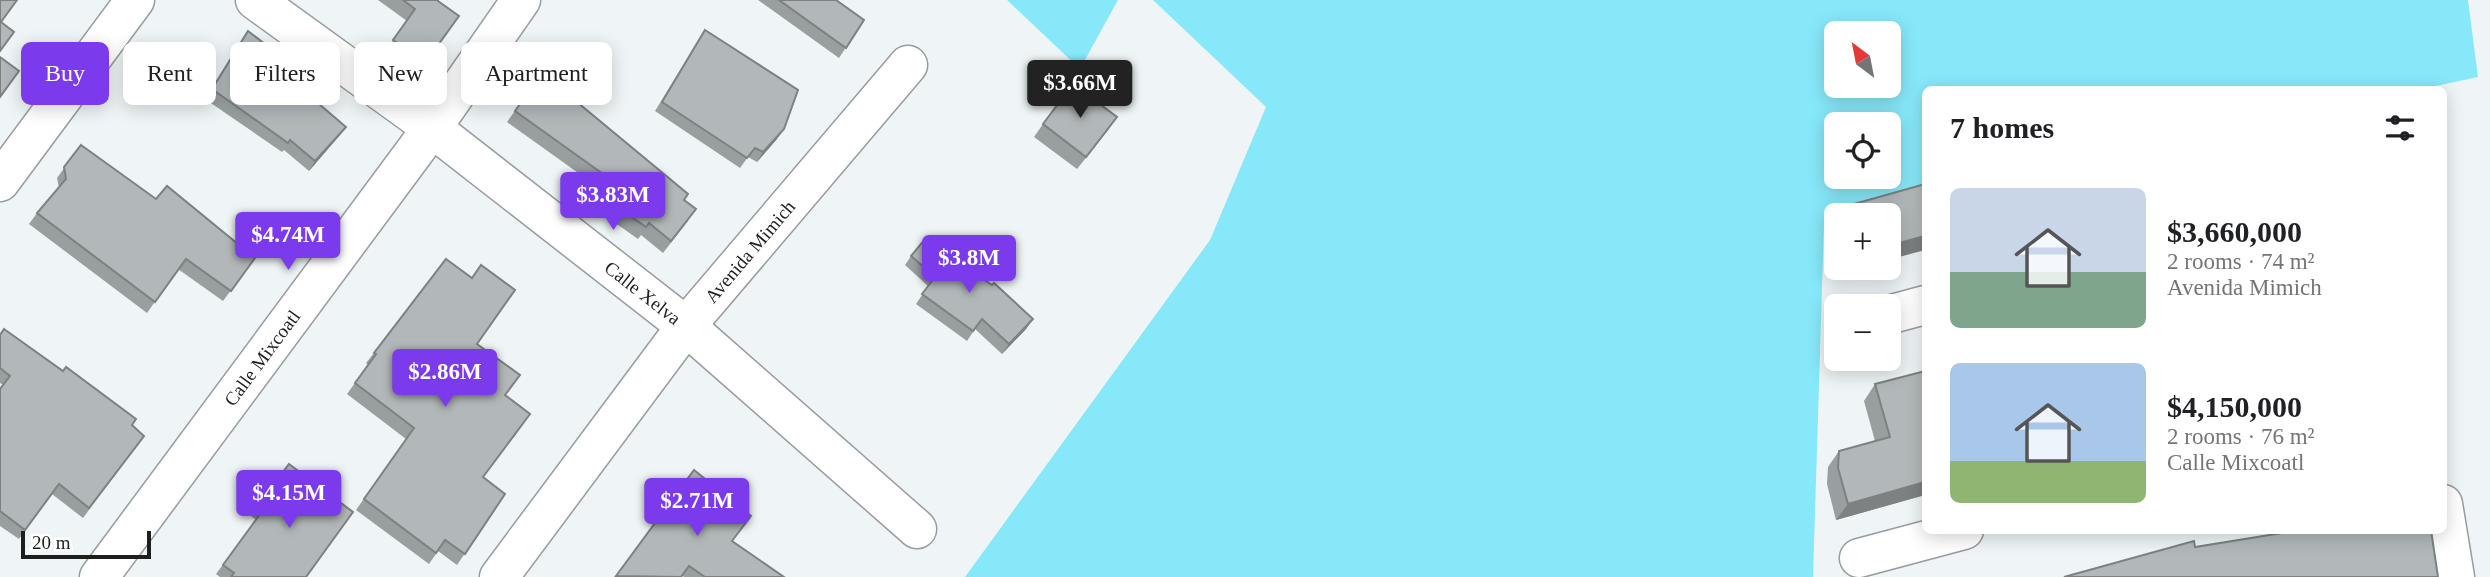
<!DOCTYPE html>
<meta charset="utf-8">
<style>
:root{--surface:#fff;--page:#f2f2f2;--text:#202124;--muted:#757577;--accent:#7c3aed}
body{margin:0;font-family:Georgia,serif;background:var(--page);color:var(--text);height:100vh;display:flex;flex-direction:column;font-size:26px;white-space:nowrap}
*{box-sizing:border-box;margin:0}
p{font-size:23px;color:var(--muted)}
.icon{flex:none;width:38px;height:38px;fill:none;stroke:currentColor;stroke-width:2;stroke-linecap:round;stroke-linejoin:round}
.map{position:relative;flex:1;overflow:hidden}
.details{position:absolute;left:1922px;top:86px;width:525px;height:448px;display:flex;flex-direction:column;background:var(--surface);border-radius:10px;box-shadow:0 4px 18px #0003}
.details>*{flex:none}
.hud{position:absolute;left:21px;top:42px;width:665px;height:63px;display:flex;gap:14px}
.needle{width:46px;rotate:328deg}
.controls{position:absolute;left:1824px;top:21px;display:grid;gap:14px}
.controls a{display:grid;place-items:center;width:77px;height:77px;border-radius:10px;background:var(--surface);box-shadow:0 4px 18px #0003;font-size:35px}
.scale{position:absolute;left:21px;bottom:18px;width:130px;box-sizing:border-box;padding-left:7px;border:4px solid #1d1f1f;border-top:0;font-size:19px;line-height:24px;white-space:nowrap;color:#1d1f1f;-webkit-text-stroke:5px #fff;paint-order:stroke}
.price{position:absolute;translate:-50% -60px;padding:0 16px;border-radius:7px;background:var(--accent);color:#fff;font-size:23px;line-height:46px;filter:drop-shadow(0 2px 4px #0008)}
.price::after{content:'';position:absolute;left:50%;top:42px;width:21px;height:16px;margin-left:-10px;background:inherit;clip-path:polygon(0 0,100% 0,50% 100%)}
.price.current{background:#222;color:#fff}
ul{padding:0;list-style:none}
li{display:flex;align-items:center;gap:21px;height:175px;padding:0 28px}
li span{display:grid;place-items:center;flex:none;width:196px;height:140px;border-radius:10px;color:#555}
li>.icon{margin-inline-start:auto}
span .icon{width:84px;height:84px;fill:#fffc;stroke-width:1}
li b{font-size:30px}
h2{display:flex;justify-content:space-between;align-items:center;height:84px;padding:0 28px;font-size:30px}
.tag{padding:0 24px;border-radius:10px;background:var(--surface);box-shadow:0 4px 18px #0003;font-size:24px;line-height:63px}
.tag.current{background:var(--accent);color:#fff}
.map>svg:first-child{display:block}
.green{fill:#87e8f9;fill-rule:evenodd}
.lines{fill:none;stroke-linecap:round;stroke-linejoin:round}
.minor-casing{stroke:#979d9e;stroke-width:41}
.minor{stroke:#fff;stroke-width:38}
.wall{fill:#999e9f}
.shaded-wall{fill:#7d8182}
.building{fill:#b2b8b9;stroke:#7d8182;stroke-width:2}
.labels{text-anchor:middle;stroke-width:7;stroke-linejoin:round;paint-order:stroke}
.street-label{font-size:19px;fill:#1d1f1f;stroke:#fff}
</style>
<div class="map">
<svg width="2490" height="577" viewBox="0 0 2490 577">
<rect width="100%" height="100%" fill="#eff5f6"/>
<g class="green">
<path d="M 1007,0 L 1118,0 L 1080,69 Z"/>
<path d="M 1153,0 L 2468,0 L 2478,77 L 2422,89 L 1925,89 L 1925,201 L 1863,215 L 1836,215 L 1836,221 L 1824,224 L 1813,577 L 965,577 L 1210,240 L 1266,107 ZM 1836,33 L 1888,33 L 1888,86 L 1836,86 ZM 1836,124 L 1888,124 L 1888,177 L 1836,177 Z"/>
</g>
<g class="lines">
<g class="minor-casing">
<g id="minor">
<path id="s1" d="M 255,0 L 432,128 L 686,326 L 917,529"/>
<path d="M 0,182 L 135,0"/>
<path d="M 1888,315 L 1925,305"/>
<path d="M 2443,504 L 2455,577"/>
<path d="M 1859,558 L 1964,530"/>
<path id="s2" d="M 99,577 L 432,128 L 521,0"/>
<path id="s3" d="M 499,577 L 686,326 L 908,65"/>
</g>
</g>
<use href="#minor" class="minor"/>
</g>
<g class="wall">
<path d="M 378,0 L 439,0 L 438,1 L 459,16 L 416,75 L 385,52 L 407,21 Z"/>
<path d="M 758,0 L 836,0 L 864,20 L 839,58 Z"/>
<path d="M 705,30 L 777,139 L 757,162 L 748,157 L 740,168 L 655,111 Z"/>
<path d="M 248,31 L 276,67 L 346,127 L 339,136 L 309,171 L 284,150 L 282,152 L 205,99 Z"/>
<path d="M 542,73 L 684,200 L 688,221 L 663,253 L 641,235 L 638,239 L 584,201 L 595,185 L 507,122 Z"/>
<path d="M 1117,117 L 1077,169 L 1034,137 L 1043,124 Z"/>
<path d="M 81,145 L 156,199 L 255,258 L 223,301 L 178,269 L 147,313 L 29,224 L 37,213 L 59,188 L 57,178 Z"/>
<path d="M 1854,204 L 1888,215 L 1846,215 Z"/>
<path d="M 911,256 L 1033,319 L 1026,329 L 1002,354 L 975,329 L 967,341 L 916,304 L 928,286 L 905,265 Z"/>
<path d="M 0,335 L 132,425 L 137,445 L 83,518 L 52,494 L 19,539 L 0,526 L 0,389 L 3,385 L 0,383 Z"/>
<path d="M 477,344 L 505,396 L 483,477 L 505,494 L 457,565 L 438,551 L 429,564 L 356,510 L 406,439 L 347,394 L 368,365 L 366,363 L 374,353 Z"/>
<path d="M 1925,371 L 1925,495 L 1836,520 L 1827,484 L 1828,467 L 1839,451 L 1875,441 L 1864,401 L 1875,384 Z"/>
<path d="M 289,464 L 306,577 L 220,577 L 216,574 L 256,520 L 251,516 Z"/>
<path d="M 694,470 L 732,541 L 784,577 L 684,577 L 682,575 L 681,577 L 615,577 Z"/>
</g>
<g class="shaded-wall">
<path d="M 1117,117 L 1108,130 L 1077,169 L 1086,157 Z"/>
<path d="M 346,127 L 339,136 L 309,171 L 315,161 Z"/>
<path d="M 784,129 L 777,139 L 757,162 L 763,152 Z"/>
<path d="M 1925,236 L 1925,250 L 1888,260 L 1888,246 Z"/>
<path d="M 1033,319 L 1026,329 L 1002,354 L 1009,344 Z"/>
<path d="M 1925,482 L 1925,495 L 1836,520 L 1848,504 Z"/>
</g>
<g class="building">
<path d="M 0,0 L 17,0 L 1,22 L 14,32 L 0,51 Z"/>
<path d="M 403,0 L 438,0 L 438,1 L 459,16 L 425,63 L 393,40 L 415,9 Z"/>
<path d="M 779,0 L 836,0 L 864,20 L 846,48 Z"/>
<path d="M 705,30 L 798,90 L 784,129 L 763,152 L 755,148 L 747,158 L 662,102 Z"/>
<path d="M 248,31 L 283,58 L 276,67 L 346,127 L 315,161 L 290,140 L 288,143 L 212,89 Z"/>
<path d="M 0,57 L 19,71 L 0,97 Z"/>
<path d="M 542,73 L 688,194 L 684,200 L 696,209 L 671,241 L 649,223 L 646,227 L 592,189 L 603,174 L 515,111 Z"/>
<path d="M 1073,84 L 1117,117 L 1086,157 L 1043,124 Z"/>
<path d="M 81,145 L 156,199 L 167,186 L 255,258 L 231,291 L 186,259 L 155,302 L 37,213 L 66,179 L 64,167 Z"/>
<path d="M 1925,184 L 1925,236 L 1888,246 L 1888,215 L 1857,215 L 1854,204 Z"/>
<path d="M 925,239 L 992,285 L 994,283 L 1033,319 L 1009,344 L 982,319 L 973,331 L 922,294 L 935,277 L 911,256 Z"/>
<path d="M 446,259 L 472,278 L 481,265 L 515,290 L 477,344 L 520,375 L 505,395 L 530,414 L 483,477 L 505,494 L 465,554 L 445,540 L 436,553 L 364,499 L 414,428 L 355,383 L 376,354 L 374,353 Z"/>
<path d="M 4,329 L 63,371 L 66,367 L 136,419 L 132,425 L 144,436 L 89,508 L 59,484 L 25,530 L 0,511 L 0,389 L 10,376 L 0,368 L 0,335 Z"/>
<path d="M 1925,371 L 1925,482 L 1848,504 L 1838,468 L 1839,451 L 1890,437 L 1875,384 Z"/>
<path d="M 289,464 L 353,512 L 306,577 L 231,577 L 234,573 L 223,565 L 263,510 L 258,506 Z"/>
<path d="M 694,470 L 751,516 L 732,541 L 784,577 L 705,577 L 689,566 L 681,577 L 616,576 Z"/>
<path d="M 2300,530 L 2431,530 L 2438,577 L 2064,577 L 2194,541 L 2195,547 Z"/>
</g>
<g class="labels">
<g class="street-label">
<text dy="7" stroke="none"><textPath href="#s3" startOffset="411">Avenida Mimich</textPath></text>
<text dy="7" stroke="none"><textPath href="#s1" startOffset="486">Calle Xelva</textPath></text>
<text dy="7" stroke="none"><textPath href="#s2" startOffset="273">Calle Mixcoatl</textPath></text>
</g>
</g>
</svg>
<div class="controls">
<a><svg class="needle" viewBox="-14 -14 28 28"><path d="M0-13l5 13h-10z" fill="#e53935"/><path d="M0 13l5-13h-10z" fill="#757577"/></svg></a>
<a><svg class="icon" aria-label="locate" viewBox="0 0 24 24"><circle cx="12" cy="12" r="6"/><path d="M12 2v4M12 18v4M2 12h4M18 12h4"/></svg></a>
<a>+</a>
<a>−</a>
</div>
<div class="scale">20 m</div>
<b class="price current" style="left:1080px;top:120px">$3.66M</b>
<b class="price" style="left:613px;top:232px">$3.83M</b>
<b class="price" style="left:288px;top:272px">$4.74M</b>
<b class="price" style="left:969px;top:295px">$3.8M</b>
<b class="price" style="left:445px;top:409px">$2.86M</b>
<b class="price" style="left:289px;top:530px">$4.15M</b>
<b class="price" style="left:697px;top:538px">$2.71M</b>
<div class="hud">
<a class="tag current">Buy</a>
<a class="tag">Rent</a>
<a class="tag">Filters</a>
<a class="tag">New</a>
<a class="tag">Apartment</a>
</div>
<section class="details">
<h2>7 homes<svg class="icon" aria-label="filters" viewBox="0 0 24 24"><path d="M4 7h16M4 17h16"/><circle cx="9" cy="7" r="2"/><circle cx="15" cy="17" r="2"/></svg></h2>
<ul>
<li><span style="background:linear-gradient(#c9d6e8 60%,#7fa58c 0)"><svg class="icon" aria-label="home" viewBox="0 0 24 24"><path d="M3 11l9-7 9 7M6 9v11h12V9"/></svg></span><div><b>$3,660,000</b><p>2 rooms · 74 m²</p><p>Avenida Mimich</p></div></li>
<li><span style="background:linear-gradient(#a9c7e8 70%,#8fb573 0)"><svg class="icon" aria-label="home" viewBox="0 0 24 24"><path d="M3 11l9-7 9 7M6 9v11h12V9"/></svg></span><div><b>$4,150,000</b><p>2 rooms · 76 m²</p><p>Calle Mixcoatl</p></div></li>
</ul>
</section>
</div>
